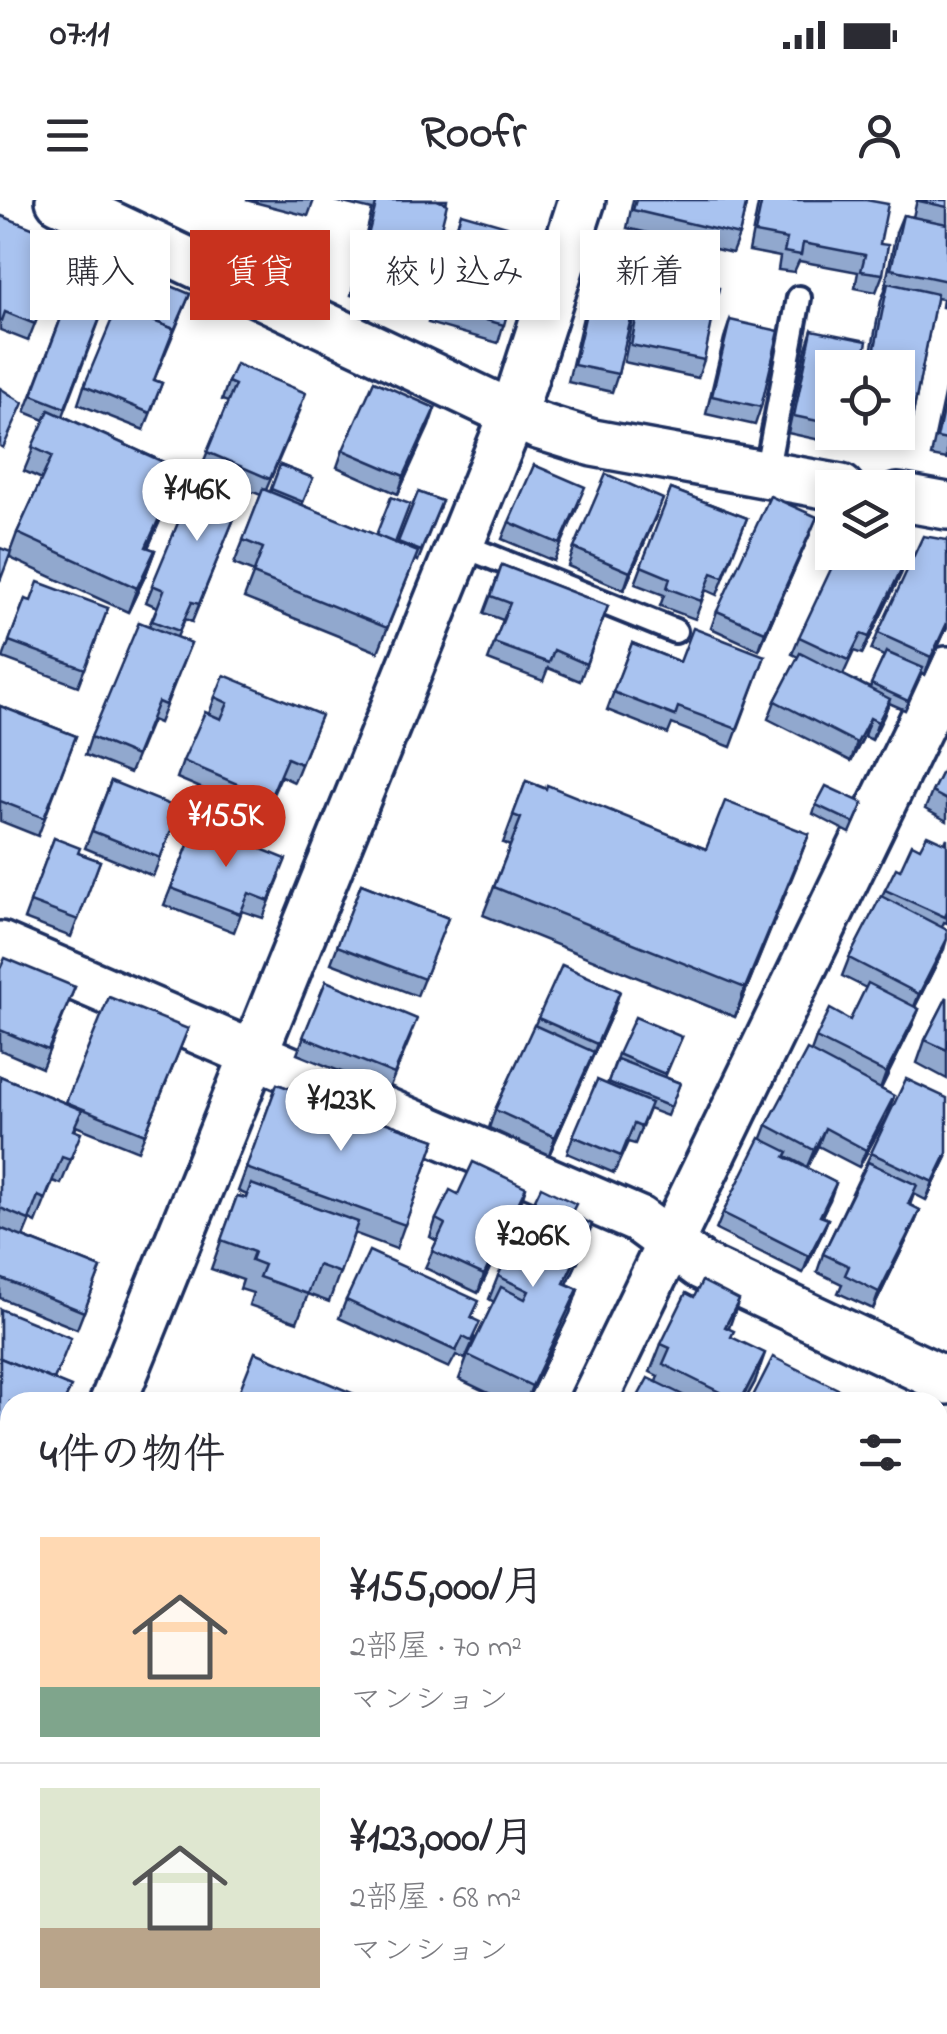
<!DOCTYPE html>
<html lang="ja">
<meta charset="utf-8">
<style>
:root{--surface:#fff;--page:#f7f7f7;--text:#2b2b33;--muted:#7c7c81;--line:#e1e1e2;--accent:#c8321e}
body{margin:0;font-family:"Indie Flower","Klee One",sans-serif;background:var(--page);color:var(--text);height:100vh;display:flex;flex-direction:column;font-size:38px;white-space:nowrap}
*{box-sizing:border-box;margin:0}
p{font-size:32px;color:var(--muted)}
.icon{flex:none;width:55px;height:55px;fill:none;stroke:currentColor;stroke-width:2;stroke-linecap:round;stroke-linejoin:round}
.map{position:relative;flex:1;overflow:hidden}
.sheet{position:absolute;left:0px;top:1192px;width:948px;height:642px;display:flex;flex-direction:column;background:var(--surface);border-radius:30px 30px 0 0;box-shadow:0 5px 15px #0003}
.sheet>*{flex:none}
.top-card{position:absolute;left:30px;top:30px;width:888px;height:90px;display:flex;gap:20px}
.tools{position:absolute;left:815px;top:150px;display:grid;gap:20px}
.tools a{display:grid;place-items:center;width:100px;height:100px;border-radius:0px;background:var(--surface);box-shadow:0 5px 15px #0003;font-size:50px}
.price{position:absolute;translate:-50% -85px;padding:0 22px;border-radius:35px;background:#fff;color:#222;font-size:32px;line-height:65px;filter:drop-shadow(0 2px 5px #0008)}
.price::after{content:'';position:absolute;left:50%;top:60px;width:30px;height:22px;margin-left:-15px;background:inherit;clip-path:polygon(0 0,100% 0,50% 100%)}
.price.on{background:var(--accent);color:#fff}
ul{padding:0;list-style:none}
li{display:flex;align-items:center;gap:30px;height:250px;padding:0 40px}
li+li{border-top:2px solid var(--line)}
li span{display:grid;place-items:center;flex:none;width:280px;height:200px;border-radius:0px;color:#555}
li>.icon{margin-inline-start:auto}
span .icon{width:120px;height:120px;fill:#fffc;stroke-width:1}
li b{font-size:42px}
h2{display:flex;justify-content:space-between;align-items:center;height:120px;padding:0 40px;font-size:42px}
.chip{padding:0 35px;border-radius:0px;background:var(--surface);box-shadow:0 5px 15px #0003;font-size:35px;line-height:90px}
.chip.on{background:var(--accent);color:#fff}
.status{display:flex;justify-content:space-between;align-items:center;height:70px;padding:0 50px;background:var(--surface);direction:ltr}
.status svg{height:28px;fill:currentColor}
header{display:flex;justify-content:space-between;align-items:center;height:130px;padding:0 40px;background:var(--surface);font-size:45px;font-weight:700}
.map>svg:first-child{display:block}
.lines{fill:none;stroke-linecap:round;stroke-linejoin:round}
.lane-casing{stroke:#1b2f5e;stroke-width:30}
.street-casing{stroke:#1b2f5e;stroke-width:52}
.lane{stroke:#fff;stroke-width:22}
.street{stroke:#fff;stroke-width:45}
.wall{fill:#91a8ce;stroke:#1b2f5e;stroke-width:2.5}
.shaded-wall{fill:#7688a8;stroke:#1b2f5e;stroke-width:2.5}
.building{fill:#a9c3f0;stroke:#1b2f5e;stroke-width:2.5}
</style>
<div class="status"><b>07:11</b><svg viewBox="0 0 49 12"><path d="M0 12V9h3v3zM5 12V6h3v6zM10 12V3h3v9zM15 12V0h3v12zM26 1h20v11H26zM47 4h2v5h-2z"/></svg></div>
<header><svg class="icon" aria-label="menu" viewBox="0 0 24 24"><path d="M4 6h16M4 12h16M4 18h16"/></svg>Roofr<svg class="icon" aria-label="person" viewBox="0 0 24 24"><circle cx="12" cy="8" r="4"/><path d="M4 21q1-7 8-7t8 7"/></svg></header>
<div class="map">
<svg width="947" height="1834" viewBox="0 0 947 1834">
<rect width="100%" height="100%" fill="#fff"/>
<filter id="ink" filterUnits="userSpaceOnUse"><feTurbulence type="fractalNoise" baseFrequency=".01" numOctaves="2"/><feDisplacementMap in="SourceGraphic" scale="20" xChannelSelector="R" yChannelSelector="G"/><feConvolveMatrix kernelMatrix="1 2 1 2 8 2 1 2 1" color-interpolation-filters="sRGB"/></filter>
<g filter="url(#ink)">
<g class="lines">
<g class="lane-casing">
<g id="lane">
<path d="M 766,274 L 799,98"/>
<path d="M 459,344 L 675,431"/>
</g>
</g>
<g class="street-casing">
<g id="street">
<path d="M 59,0 L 538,226 L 593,243 L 841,288"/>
<path d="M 898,297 L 947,306"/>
<path d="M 0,745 L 639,1020 L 701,1066 L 947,1181"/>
<path d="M 113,1202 L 513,214 L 582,0"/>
<path d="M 593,1202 L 947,470"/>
<path d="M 938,1398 L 947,1377"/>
<path d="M 0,1481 L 10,1456"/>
<path d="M 283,1834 L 287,1825"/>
<path d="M 742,1834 L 746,1825"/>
</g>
</g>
<use href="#lane" class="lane"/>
<use href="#street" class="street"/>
</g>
<g class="wall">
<path d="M 246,0 L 314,0 L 308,16 Z"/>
<path d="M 331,0 L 447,0 L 426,87 L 417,111 L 351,95 L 372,10 Z"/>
<path d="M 633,0 L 747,0 L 739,35 L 732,53 L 627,28 Z"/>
<path d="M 759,0 L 866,0 L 880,44 L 883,74 L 876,92 L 855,88 L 858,72 L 799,61 L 794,72 L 778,70 L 780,57 L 749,51 Z"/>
<path d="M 917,0 L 947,0 L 947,108 L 942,107 L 943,99 L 936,98 L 909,234 L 902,251 L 853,241 L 855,232 L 898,232 L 898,168 L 868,168 L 881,101 L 886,87 L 885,87 L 896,32 L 903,15 L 913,17 Z"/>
<path d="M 461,13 L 500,52 L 528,95 L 521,113 L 508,109 L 498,143 L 428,123 Z"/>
<path d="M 0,21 L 67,42 L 28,141 L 0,130 Z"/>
<path d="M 610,38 L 646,70 L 643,79 L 640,78 L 618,174 L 612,192 L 568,182 L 592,78 L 598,61 L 603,62 Z"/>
<path d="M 89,44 L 124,56 L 63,216 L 181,270 L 172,294 L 148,348 L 155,350 L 146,374 L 128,412 L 10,358 L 10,352 L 17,333 L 42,279 L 24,271 L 45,220 L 25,212 Z"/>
<path d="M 645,73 L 704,160 L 698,178 L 624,162 L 639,90 Z"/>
<path d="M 190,94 L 154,180 L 162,183 L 144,230 L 78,204 L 84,186 L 134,113 Z"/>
<path d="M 730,120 L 761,207 L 755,225 L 706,214 L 724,138 Z"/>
<path d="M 812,130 L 832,168 L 832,232 L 847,232 L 843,245 L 788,233 L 806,148 Z"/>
<path d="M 947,181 L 947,259 L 931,256 Z"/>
<path d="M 228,182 L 300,211 L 266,290 L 270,292 L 280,265 L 313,278 L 302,305 L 397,344 L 418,292 L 442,301 L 418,361 L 415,359 L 378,452 L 244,398 L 254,372 L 234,364 L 261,295 L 246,289 L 192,422 L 185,419 L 177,437 L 191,443 L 159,523 L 152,520 L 130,573 L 85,555 L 91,537 L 149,426 L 157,407 L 146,402 L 228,202 L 222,200 Z"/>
<path d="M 435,208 L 398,294 L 337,267 L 343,250 Z"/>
<path d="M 671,289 L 747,318 L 717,395 L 706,390 L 695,419 L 660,406 L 664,395 L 635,384 Z"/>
<path d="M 579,304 L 554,361 L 502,339 L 509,322 Z"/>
<path d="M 656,316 L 624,390 L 568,366 L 574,348 Z"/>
<path d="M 810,334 L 759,450 L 711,428 L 717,411 Z"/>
<path d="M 947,340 L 947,427 L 925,475 L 922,473 L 905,510 L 889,503 L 872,540 L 864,536 L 851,561 L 768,519 L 775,501 L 798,457 L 792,454 L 799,437 L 907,357 L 901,374 L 862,454 L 854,451 L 843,475 L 870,488 L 884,456 L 871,450 L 878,433 Z"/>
<path d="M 502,365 L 608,406 L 580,481 L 548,468 L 543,481 L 488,460 L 503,420 L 484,413 Z"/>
<path d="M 25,399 L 31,401 L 108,408 L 78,486 L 3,458 Z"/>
<path d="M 632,443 L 680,462 L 765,456 L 731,547 L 672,524 L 668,534 L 607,510 Z"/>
<path d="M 215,497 L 321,515 L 294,582 L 281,576 L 264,615 L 177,578 L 183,561 L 209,514 Z"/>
<path d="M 0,506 L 76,536 L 38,636 L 0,621 Z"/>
<path d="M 947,562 L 947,621 L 925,609 L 932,592 Z"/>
<path d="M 111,581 L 173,626 L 153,676 L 85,648 Z"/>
<path d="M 526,581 L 706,649 L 809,634 L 735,817 L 483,715 L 510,646 L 503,643 Z"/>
<path d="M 863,603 L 850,633 L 813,614 L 816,605 Z"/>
<path d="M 197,623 L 280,676 L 263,718 L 242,711 L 234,732 L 164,705 Z"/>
<path d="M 54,638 L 78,653 L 100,661 L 71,737 L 24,719 Z"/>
<path d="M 947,638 L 947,723 L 944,722 L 942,727 L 944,749 L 915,807 L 919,809 L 912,826 L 881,889 L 894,896 L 888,914 L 859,967 L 818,946 L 807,967 L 786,956 L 786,957 L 836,983 L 822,1016 L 828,1019 L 821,1036 L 803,1073 L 716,1030 L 723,1013 L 762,938 L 767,925 L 811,852 L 816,838 L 850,820 L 866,788 L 842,776 L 849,758 L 885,690 L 920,648 L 945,643 Z"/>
<path d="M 361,684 L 448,718 L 417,796 L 331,763 Z"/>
<path d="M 0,769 L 75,787 L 42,868 L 0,850 Z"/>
<path d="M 326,781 L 411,836 L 388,891 L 297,854 Z"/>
<path d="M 947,797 L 947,879 L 917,863 L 925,840 Z"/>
<path d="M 614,809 L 549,955 L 489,928 L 495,910 L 538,818 Z"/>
<path d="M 188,829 L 138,951 L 76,926 L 72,957 L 61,984 L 53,981 L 36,1023 L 30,1020 L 23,1037 L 101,1068 L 77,1129 L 0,1098 L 0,876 L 65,903 Z"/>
<path d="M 682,837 L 665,877 L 680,883 L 667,916 L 649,909 L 635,944 L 628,942 L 614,973 L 567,953 L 573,936 L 607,885 L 618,854 Z"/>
<path d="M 277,884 L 435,940 L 396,1049 L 354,1033 L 329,1102 L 308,1094 L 297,1122 L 249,1105 L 253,1093 L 240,1089 L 243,1080 L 211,1069 L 237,996 L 246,998 L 247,995 L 238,991 Z"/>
<path d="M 871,953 L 947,957 L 926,1000 L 914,994 L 910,1005 L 920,1010 L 913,1027 L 873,1109 L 838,1093 L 842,1084 L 817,1072 L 823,1054 Z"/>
<path d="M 458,994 L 520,1005 L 478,1093 L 425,1068 L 437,1041 L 430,1037 L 436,1019 Z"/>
<path d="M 584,1048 L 567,1084 L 578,1089 L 570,1113 L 526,1202 L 507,1202 L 459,1179 L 468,1155 L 494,1102 L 489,1099 L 498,1076 Z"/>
<path d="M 346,1100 L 473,1118 L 474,1139 L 465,1159 L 456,1155 L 449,1168 L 339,1118 Z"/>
<path d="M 0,1109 L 10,1202 L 10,1259 L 0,1255 Z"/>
<path d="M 729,1128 L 731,1137 L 755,1182 L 744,1202 L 635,1202 L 656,1182 L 658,1176 L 650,1172 L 661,1144 Z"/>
<path d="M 10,1605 L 10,1777 L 0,1774 L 0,1611 Z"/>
<path d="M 191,1825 L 255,1825 L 252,1834 L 223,1834 Z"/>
<path d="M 335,1825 L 445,1825 L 440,1834 L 354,1834 Z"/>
</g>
<g class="shaded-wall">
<path d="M 435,208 L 429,226 L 398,294 L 404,276 Z"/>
<path d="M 181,270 L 172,294 L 137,371 L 146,347 Z"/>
<path d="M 663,299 L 656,316 L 624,390 L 630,372 Z"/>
<path d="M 817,317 L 810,334 L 759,450 L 765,432 Z"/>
<path d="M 155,350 L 146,374 L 128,412 L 137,388 Z"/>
<path d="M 907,357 L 901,374 L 862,454 L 869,437 Z"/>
<path d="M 947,423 L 947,427 L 925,475 L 931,457 Z"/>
<path d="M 890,499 L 884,516 L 872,540 L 878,522 Z"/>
<path d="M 870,518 L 864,536 L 851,561 L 857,543 Z"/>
<path d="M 809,634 L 798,663 L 735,817 L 745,788 Z"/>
<path d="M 947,739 L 944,749 L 912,812 L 919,794 Z"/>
<path d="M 620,791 L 614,809 L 590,862 L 597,844 Z"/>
<path d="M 919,809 L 912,826 L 880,890 L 886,873 Z"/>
<path d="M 594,852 L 587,869 L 549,955 L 555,937 Z"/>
<path d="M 894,896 L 888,914 L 859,967 L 866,950 Z"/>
<path d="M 825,928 L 818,946 L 807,967 L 814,950 Z"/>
<path d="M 947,953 L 947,957 L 926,1000 L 933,982 Z"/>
<path d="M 836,983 L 830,1000 L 813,1033 L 820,1016 Z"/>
<path d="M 526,987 L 520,1005 L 478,1093 L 484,1075 Z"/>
<path d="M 920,1010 L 913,1027 L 873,1109 L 879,1092 Z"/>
<path d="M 828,1019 L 821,1036 L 803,1073 L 809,1056 Z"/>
<path d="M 592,1024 L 584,1048 L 556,1107 L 564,1083 Z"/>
<path d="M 578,1089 L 570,1113 L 526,1202 L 532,1186 Z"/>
<path d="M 739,1100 L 729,1128 L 725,1127 Z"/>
<path d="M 765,1153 L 755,1182 L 744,1202 L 740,1202 Z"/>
<path d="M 441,1825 L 445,1825 L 440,1834 L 436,1834 Z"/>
</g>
<g class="building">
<path d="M 377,0 L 437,0 L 447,4 L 426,87 L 359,71 Z"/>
<path d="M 636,0 L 747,0 L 739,35 L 633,10 Z"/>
<path d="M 762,0 L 866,0 L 888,4 L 880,44 L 888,45 L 883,74 L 861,71 L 865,55 L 803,43 L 801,55 L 784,52 L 787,39 L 755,33 Z"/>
<path d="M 920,0 L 947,0 L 947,7 L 919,1 Z"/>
<path d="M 461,13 L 507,26 L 500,52 L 537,63 L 528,95 L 513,91 L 504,125 L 434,106 Z"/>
<path d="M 903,15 L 947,24 L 947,81 L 891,69 Z"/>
<path d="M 2,16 L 67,42 L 35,124 L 5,112 L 2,121 L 0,120 L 0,21 Z"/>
<path d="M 610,38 L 651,48 L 646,70 L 605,60 Z"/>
<path d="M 89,44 L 124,56 L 65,208 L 32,195 Z"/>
<path d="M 598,61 L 642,71 L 618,174 L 574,165 Z"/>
<path d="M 645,73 L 719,88 L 704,160 L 631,145 Z"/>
<path d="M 150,77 L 190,94 L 172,135 L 174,129 L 134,113 Z"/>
<path d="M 888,83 L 937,94 L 909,234 L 898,231 L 898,168 L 871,168 Z"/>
<path d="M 117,107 L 174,129 L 154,180 L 162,183 L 150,213 L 84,186 Z"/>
<path d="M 730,120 L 779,131 L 761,207 L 712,196 Z"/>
<path d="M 812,130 L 867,141 L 862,168 L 832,168 L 832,224 L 794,216 Z"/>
<path d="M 236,164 L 306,193 L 270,279 L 207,252 L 235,185 L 228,182 Z"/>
<path d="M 374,181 L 435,208 L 404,276 L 343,250 Z"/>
<path d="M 0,188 L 23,203 L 3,248 L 0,246 Z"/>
<path d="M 947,192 L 947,240 L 937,238 Z"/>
<path d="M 49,210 L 181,270 L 146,347 L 155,350 L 137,388 L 17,333 L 52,256 L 32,247 Z"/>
<path d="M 203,263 L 249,282 L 199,404 L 192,402 L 179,431 L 152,421 L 164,390 L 152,385 Z"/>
<path d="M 280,265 L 313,278 L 303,302 L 271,289 Z"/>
<path d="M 534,265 L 585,287 L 560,344 L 509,322 Z"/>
<path d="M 606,274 L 663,299 L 630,372 L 574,348 Z"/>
<path d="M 263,289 L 418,352 L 387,428 L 253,374 L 263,348 L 243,340 Z"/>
<path d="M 671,289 L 747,318 L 723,377 L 712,373 L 701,401 L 667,388 L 670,378 L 641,366 Z"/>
<path d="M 418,292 L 442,301 L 421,351 L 398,342 Z"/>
<path d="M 770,296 L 817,317 L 765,432 L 717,411 Z"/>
<path d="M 391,297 L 410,304 L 395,343 L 376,335 Z"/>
<path d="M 923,336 L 947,340 L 947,423 L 931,457 L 878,433 Z"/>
<path d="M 0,348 L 11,352 L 0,381 Z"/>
<path d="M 839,352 L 898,352 L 907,357 L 869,437 L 861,434 L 848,460 L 799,437 Z"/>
<path d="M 502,365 L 608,406 L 586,464 L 554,450 L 549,463 L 494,443 L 510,403 L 491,396 Z"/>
<path d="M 38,382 L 108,408 L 85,469 L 9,441 L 25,399 L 31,401 Z"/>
<path d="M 139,422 L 191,443 L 165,505 L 158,502 L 136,556 L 91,537 Z"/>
<path d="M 693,428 L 765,456 L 737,529 L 678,507 L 675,516 L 613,492 L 632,443 L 680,462 Z"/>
<path d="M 886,452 L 923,468 L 908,501 L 871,484 Z"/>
<path d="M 800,453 L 890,499 L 878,522 L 870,518 L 857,543 L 775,501 Z"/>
<path d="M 224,475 L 321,515 L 301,564 L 287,558 L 270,598 L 183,561 L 205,512 L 221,519 L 228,503 L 215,497 Z"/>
<path d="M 0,506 L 76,536 L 44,618 L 0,601 Z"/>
<path d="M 947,562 L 947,600 L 932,592 Z"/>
<path d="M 111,581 L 180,609 L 160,658 L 92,631 Z"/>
<path d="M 526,581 L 546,589 L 547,585 L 706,649 L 725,601 L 809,634 L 745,788 L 494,687 L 521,618 L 513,615 Z"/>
<path d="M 826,586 L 863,603 L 854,623 L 816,605 Z"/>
<path d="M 197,623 L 286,659 L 269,701 L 249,693 L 240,714 L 171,688 Z"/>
<path d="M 927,635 L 947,644 L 947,712 L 945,717 L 885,690 L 896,668 L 900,670 L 912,644 L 920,648 Z"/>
<path d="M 54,638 L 80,648 L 78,653 L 100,661 L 78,720 L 30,702 Z"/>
<path d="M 361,684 L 448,718 L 424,779 L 337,746 Z"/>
<path d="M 881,696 L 947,730 L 947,739 L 919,794 L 849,758 Z"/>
<path d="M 5,758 L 75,787 L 48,850 L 0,830 L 0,769 Z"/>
<path d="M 562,765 L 620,791 L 597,844 L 538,818 Z"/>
<path d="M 326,781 L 417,819 L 394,874 L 303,837 Z"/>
<path d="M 868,783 L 919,809 L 886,873 L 816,838 L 830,809 L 850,820 Z"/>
<path d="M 109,797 L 188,829 L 145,934 L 66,902 Z"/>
<path d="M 947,797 L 947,850 L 925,840 Z"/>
<path d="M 635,817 L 682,837 L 665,874 L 618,854 Z"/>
<path d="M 534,825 L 594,852 L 555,937 L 495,910 Z"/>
<path d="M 807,850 L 894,896 L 866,950 L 825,928 L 814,950 L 767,925 Z"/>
<path d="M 617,859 L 680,883 L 671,907 L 608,882 Z"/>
<path d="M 0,876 L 82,910 L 73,930 L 81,933 L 70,960 L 62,957 L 45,999 L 38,996 L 29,1020 L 0,1008 Z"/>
<path d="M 906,879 L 947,898 L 947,953 L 933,982 L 871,953 Z"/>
<path d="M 597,880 L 651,903 L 641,927 L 634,924 L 621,956 L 573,936 Z"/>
<path d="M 277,884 L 435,940 L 405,1025 L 246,968 Z"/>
<path d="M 760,938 L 788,952 L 785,957 L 836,983 L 820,1016 L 828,1019 L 809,1056 L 723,1013 Z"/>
<path d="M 473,962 L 526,987 L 484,1075 L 432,1051 L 445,1024 L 436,1019 L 450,990 L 458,994 Z"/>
<path d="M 868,962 L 917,985 L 908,1004 L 920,1010 L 879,1092 L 845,1075 L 849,1066 L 823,1054 Z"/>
<path d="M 251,984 L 358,1022 L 340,1073 L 318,1065 L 307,1094 L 259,1077 L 264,1065 L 251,1060 L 254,1052 L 221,1040 L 237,996 L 246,998 Z"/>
<path d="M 541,987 L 576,1004 L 571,1014 L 592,1024 L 564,1083 L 578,1089 L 532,1186 L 468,1155 L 501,1087 L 525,1099 L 529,1091 L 498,1076 Z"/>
<path d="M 0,1028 L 101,1068 L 84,1112 L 0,1078 Z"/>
<path d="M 369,1051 L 479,1101 L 471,1118 L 480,1122 L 471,1141 L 463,1137 L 456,1151 L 346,1100 Z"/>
<path d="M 702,1081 L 739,1100 L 725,1127 L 734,1131 L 731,1137 L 765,1153 L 740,1202 L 663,1164 L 670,1148 L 661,1144 L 686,1093 L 694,1097 Z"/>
<path d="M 0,1109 L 71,1138 L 54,1180 L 0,1158 Z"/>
<path d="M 255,1152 L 373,1202 L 235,1202 Z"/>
<path d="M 773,1157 L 838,1189 L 832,1202 L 750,1202 Z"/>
<path d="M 0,1158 L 71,1187 L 64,1202 L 10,1202 L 10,1231 L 0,1227 Z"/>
<path d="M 648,1178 L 697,1202 L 635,1202 Z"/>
<path d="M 901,1196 L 915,1202 L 898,1202 Z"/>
<path d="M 938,1213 L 947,1218 L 947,1262 L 938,1283 Z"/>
<path d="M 0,1293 L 10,1297 L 10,1338 L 0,1334 Z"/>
<path d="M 0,1334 L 10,1338 L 10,1357 L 0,1382 Z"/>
<path d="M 10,1605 L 10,1621 L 0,1617 L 0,1611 Z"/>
<path d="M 0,1642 L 10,1645 L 10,1745 L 0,1741 L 0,1714 L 7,1695 L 0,1692 Z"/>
<path d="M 938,1655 L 947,1658 L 947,1834 L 821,1834 L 824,1825 L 938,1825 Z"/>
<path d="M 423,1825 L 441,1825 L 437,1832 Z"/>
<path d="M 466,1825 L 691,1825 L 687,1834 L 462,1834 Z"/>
</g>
</g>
</svg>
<div class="tools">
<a><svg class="icon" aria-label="locate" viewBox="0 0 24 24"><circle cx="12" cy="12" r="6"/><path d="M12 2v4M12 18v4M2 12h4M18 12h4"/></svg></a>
<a><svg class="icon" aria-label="layers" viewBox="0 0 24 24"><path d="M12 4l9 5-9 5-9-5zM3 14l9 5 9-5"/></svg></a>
</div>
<b class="price" style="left:197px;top:344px">¥146K</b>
<b class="price on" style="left:226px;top:670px">¥155K</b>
<b class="price" style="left:341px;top:954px">¥123K</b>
<b class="price" style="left:533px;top:1090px">¥206K</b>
<div class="top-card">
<a class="chip">購入</a>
<a class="chip on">賃貸</a>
<a class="chip">絞り込み</a>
<a class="chip">新着</a>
</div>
<section class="sheet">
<h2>4件の物件<svg class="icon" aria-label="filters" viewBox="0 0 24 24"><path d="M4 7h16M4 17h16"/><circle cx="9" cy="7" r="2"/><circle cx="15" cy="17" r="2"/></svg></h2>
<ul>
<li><span style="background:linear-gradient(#ffd9b3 75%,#7fa58c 0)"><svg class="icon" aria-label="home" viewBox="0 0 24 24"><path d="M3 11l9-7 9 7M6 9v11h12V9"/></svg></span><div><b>¥155,000/月</b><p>2部屋 · 70 m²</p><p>マンション</p></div></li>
<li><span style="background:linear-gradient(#dfe7d0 70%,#b9a48a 0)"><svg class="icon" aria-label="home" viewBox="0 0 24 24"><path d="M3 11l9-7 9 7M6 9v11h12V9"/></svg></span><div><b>¥123,000/月</b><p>2部屋 · 68 m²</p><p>マンション</p></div></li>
</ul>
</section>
</div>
